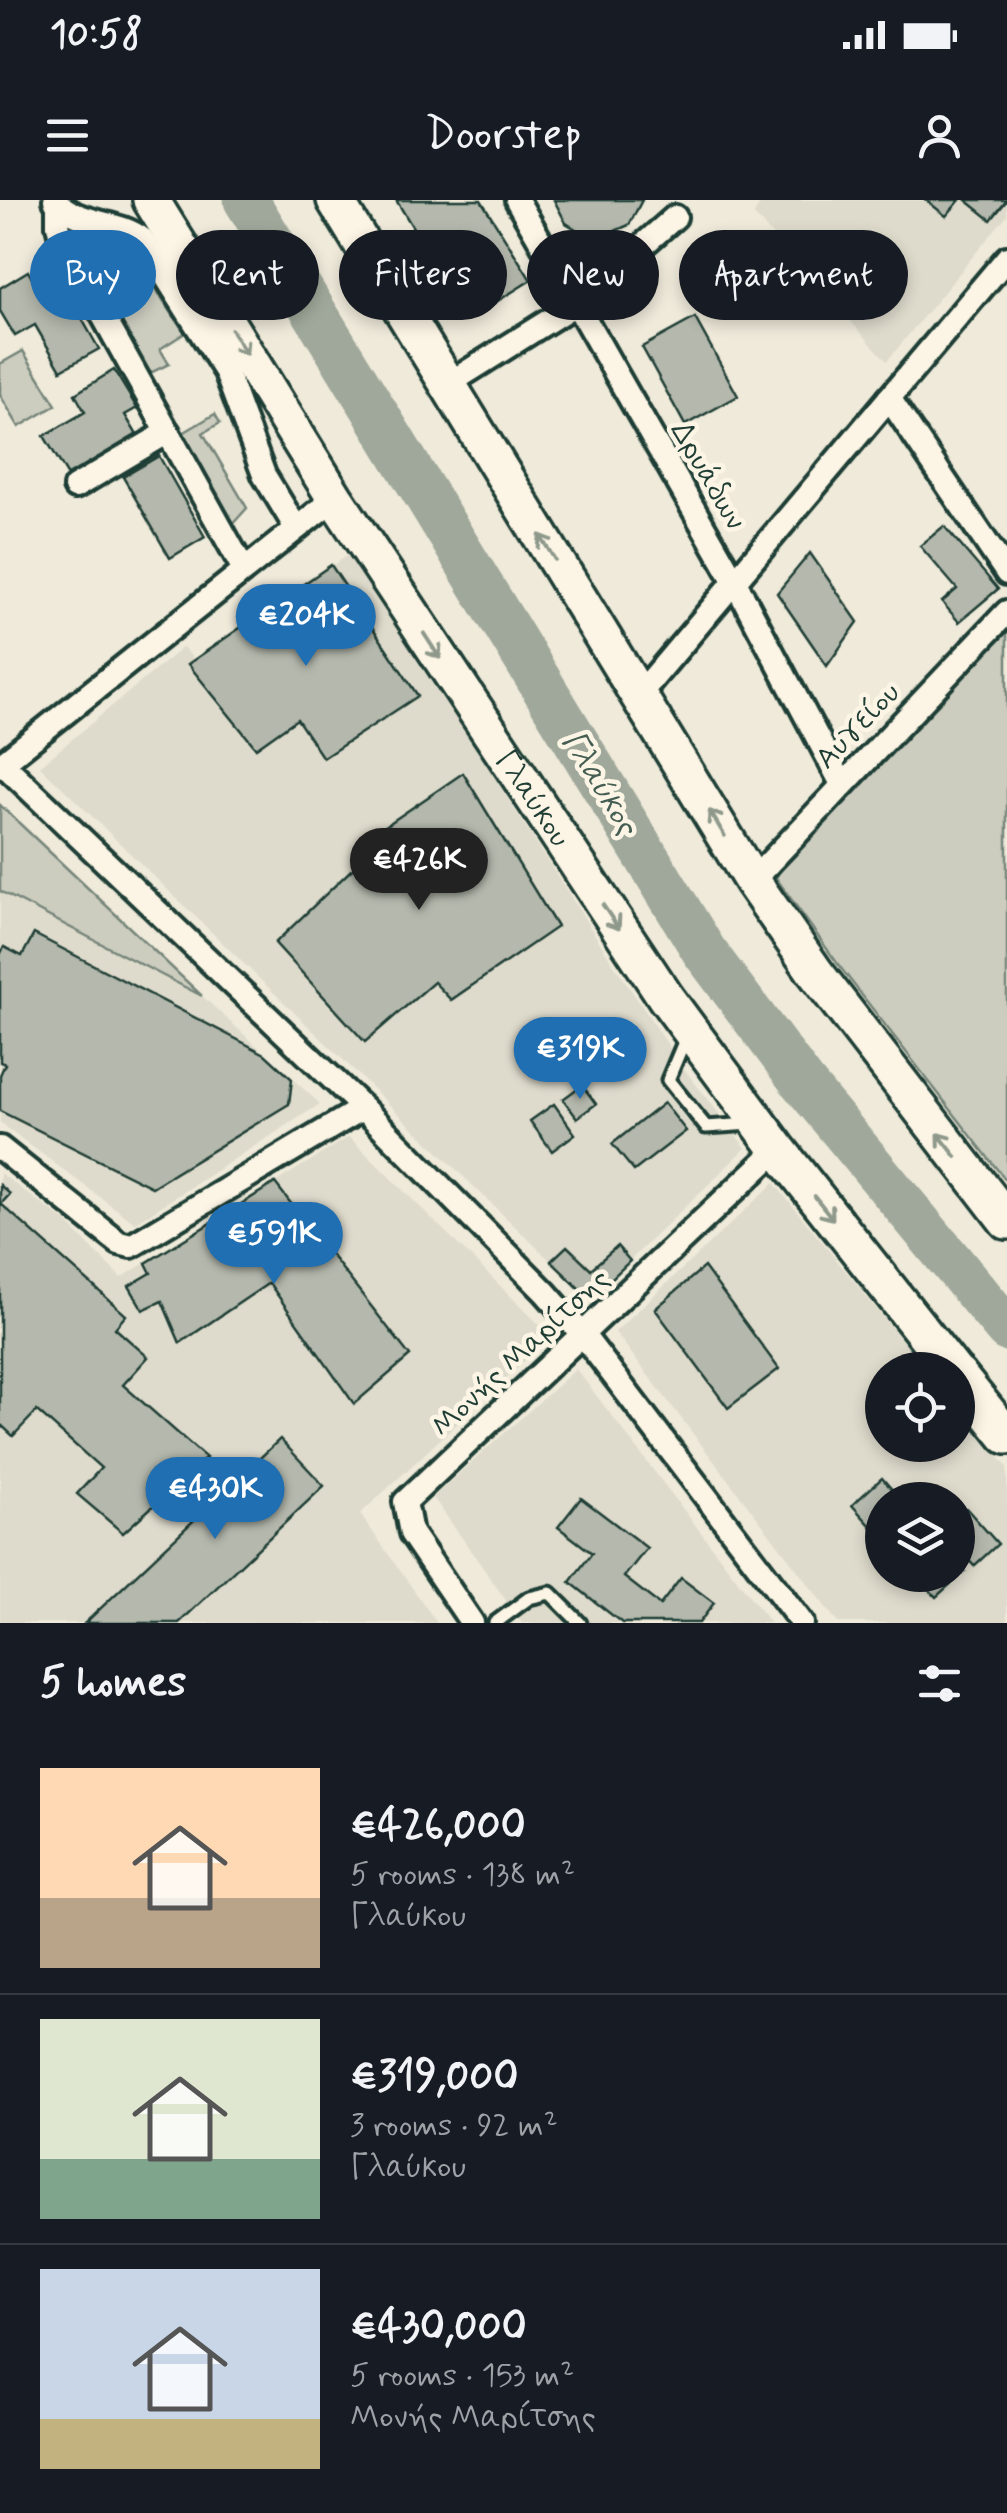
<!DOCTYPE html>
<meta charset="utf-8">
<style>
:root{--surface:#171b24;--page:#242831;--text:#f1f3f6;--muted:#9ea1a6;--line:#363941;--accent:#1f6fb2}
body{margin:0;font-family:Mynerve,sans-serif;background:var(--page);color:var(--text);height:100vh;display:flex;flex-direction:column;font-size:38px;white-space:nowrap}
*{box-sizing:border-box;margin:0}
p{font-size:32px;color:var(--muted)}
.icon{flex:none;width:55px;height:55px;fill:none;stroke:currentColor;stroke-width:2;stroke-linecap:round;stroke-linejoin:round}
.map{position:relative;height:1423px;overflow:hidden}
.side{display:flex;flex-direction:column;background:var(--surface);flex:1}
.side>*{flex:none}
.top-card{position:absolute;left:30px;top:30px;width:948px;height:90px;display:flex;gap:20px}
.tools{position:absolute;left:865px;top:1152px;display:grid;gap:20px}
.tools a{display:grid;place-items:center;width:110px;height:110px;border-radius:50%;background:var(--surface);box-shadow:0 5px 15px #0003;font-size:50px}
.price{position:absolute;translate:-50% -85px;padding:0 22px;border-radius:35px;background:var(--accent);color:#fff;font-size:32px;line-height:65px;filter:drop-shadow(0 2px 5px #0008)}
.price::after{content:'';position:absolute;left:50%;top:60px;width:30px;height:22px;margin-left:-15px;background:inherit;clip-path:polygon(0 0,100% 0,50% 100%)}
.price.active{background:#222;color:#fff}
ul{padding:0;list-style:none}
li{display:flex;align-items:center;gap:30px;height:250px;padding:0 40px}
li+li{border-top:2px solid var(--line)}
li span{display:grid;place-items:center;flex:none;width:280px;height:200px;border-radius:0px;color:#555}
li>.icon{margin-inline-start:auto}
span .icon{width:120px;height:120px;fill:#fffc;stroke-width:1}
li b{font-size:42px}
h2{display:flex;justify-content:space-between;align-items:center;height:120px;padding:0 40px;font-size:42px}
.pill{padding:0 35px;border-radius:45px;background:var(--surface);box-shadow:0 5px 15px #0003;font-size:35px;line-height:90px}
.pill.active{background:var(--accent);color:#fff}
.status{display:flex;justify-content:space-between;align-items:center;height:70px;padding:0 50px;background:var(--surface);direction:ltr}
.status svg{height:28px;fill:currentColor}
header{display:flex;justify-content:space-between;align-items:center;height:130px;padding:0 40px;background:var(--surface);font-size:45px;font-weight:600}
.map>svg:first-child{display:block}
.built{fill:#dedbcc;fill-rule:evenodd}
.green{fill:#cccdbf;stroke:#76857a;stroke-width:2.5}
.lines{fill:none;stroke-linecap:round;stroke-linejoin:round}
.river{stroke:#9fa89a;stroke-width:45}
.building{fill:#b5b9ad;stroke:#1f3d34;stroke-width:2.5}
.lane-casing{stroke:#1f3d34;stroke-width:19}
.street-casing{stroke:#1f3d34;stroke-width:30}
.primary-casing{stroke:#1f3d34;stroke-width:42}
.lane{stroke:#fcf5e5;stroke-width:11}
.street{stroke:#fcf5e5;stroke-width:22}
.primary{stroke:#fcf5e5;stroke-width:35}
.oneway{stroke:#8e998c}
.labels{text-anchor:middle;stroke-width:9;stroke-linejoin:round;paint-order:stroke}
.street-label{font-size:30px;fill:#1f3d34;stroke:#fcf5e5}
.water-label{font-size:32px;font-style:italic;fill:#455d53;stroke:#fcf5e5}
</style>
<div class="status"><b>10:58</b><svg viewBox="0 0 49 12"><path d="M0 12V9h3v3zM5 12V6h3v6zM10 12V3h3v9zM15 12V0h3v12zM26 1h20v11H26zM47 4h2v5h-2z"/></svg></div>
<header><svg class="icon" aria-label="menu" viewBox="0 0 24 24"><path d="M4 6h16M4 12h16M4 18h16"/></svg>Doorstep<svg class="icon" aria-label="person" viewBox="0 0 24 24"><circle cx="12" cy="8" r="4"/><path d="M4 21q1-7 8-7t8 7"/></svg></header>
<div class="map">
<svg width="1007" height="1423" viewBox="0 0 1007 1423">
<rect width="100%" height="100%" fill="#efeada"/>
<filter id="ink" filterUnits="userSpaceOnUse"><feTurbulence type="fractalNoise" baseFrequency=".01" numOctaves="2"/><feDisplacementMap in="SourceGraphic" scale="20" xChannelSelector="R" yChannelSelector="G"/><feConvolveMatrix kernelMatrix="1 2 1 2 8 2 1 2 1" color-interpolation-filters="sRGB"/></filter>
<g filter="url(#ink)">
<g class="built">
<path d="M 762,0 L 1007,0 L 1007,15 L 887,161 L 754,15 Z"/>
<path d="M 351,353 L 613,763 L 684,869 L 746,948 L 590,1099 L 40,566 L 183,447 L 194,460 Z"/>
<path d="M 0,691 L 202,796 L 320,904 L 135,1023 L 0,923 Z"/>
<path d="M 349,937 L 551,1136 L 360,1314 L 437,1423 L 0,1423 L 0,973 L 65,1021 L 121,1078 Z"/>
<path d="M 774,983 L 926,1170 L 882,1170 L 882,1245 L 958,1245 L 958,1208 L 1007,1267 L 1007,1423 L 838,1423 L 615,1132 ZM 882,1300 L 958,1300 L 958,1375 L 882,1375 Z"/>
<path d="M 576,1169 L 770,1423 L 522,1423 L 433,1297 Z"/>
</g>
<g class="green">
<path d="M 76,36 L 123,40 L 185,133 L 160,149 L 169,164 L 146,175 L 73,45 Z"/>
<path d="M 23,151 L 56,205 L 19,227 L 0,195 L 0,164 Z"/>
<path d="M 215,214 L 220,223 L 203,233 L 247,308 L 231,326 L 178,236 Z"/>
<path d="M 1007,430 L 1007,982 L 840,767 L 776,678 L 785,662 L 815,629 Z"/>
<path d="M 0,605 L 202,796 L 0,691 Z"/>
</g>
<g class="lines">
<path class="river" d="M 246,0 L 704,751 L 803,883 L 1007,1129"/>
</g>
<g class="building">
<path d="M 396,0 L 481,0 L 531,80 L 469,119 Z"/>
<path d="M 554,0 L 642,0 L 629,25 L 594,40 L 566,23 Z"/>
<path d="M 926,0 L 960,0 L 946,16 Z"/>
<path d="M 966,0 L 1007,0 L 991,20 Z"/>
<path d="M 28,71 L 37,87 L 57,75 L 99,149 L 61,170 L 35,125 L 15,136 L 0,111 L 0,88 Z"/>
<path d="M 695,118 L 738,196 L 685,225 L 642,147 Z"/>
<path d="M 114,170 L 137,208 L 125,215 L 137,235 L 68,276 L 44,236 L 85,212 L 75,194 Z"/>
<path d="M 159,256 L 205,337 L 170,358 L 123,277 Z"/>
<path d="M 944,326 L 998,389 L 959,422 L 942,402 L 957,389 L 920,346 Z"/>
<path d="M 810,353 L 858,422 L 827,466 L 777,393 Z"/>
<path d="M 331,365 L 418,496 L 323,558 L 297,519 L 256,548 L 188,464 Z"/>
<path d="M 463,573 L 557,727 L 451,800 L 434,782 L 365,842 L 275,743 L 351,670 L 379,655 L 365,640 Z"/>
<path d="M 34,734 L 265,854 L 292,879 L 289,904 L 152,987 L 0,911 L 0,875 L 5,864 L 0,862 L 0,755 L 4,747 L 22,756 Z"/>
<path d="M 582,885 L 596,904 L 577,918 L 563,899 Z"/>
<path d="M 664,903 L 686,931 L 634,971 L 612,944 Z"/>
<path d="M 554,904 L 575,934 L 552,951 L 530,921 Z"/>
<path d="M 275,983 L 410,1156 L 354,1204 L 269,1083 L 180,1143 L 162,1101 L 143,1110 L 129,1086 L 151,1073 L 146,1063 Z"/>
<path d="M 0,985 L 10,994 L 1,1004 L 126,1115 L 115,1128 L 148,1157 L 123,1185 L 206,1258 L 123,1333 L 77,1294 L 101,1268 L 37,1211 L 13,1236 L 0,1224 Z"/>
<path d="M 567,1046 L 591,1069 L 617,1046 L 630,1061 L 590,1099 L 551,1061 Z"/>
<path d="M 704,1067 L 779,1169 L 728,1208 L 655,1109 Z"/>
<path d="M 280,1239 L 324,1286 L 179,1423 L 85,1423 Z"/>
<path d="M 882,1278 L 901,1300 L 882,1300 L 882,1338 L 852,1305 Z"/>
<path d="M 581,1298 L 647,1348 L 624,1377 L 660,1405 L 681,1378 L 714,1403 L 699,1423 L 622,1423 L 570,1382 L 592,1353 L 558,1327 Z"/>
<path d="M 966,1308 L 998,1344 L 974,1366 L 958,1348 L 958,1315 Z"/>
<path d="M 958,1362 L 965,1371 L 936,1397 L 916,1375 L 958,1375 Z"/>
</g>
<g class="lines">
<g class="lane-casing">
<g id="lane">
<path d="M 686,837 L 668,880 L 706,927 L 751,924"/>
<path d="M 495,1423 L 529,1398 L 550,1393 L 580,1423"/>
</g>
</g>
<g class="street-casing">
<g id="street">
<path d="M 55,0 C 78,26 116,19 142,39 L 226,172 L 264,275 L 295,326"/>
<path d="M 517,0 L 735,382 L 842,584"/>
<path d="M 58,5 L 58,25 L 62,42 L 243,368"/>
<path d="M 448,184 L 577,103 L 675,17"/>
<path d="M 889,198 L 1007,373"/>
<path d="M 75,287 L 168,232"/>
<path d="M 639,495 L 1007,58"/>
<path d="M 2,563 L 363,908 L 545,1092 L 583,1135 L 802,1423"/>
<path d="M 0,565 L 335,298"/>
<path d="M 752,681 L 1007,412"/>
<path d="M 0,948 L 119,1043 L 131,1046 L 363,908"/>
<path d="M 472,1423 L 411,1333 L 405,1302 L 778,949"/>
</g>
</g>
<g class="primary-casing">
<g id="primary">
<path id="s1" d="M 151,0 L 335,298 L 666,798 L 778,949 L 953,1170"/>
<path d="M 335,0 L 752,681 L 815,772 L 1007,1021"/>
<path d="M 958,1175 L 1007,1236"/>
</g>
</g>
<use href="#lane" class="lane"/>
<use href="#street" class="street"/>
<use href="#primary" class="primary"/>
</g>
<defs><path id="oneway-shaft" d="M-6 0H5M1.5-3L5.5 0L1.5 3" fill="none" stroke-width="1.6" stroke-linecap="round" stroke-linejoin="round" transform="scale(2.5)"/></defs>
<g class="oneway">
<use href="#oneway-shaft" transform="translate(239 142) rotate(58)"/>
<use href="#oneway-shaft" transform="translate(547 347) rotate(-122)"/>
<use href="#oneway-shaft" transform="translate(432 446) rotate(57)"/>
<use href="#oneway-shaft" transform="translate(717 623) rotate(-121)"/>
<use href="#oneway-shaft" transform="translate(611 717) rotate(56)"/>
<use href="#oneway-shaft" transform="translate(947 945) rotate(-128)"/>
<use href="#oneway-shaft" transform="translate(824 1008) rotate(52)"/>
</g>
</g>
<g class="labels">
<g class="street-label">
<text transform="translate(709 275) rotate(60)" y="10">Δρυάδων</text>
<text transform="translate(857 525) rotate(-46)" y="10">Αυγείου</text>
<text dy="10" stroke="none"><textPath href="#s1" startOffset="710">Γλαύκου</textPath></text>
<text transform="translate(520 1152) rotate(-43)" y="10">Μονής Μαρίτσης</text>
</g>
<g class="water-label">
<text transform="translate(601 582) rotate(59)" y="11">Γλαύκος</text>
</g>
</g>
</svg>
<div class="tools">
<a><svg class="icon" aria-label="locate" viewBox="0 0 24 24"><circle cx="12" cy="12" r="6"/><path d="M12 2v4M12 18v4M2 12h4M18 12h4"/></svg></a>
<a><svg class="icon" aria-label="layers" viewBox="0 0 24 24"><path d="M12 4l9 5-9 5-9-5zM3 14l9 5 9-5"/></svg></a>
</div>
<b class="price" style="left:306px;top:469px">€204K</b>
<b class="price active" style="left:419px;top:713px">€426K</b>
<b class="price" style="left:580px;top:902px">€319K</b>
<b class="price" style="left:274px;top:1087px">€591K</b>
<b class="price" style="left:215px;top:1342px">€430K</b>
<div class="top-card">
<a class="pill active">Buy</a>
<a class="pill">Rent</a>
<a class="pill">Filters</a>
<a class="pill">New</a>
<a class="pill">Apartment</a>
</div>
</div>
<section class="side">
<h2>5 homes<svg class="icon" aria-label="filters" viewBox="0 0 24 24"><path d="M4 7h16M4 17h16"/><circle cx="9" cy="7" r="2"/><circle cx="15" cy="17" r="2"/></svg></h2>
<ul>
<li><span style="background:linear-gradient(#ffd9b3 65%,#b9a48a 0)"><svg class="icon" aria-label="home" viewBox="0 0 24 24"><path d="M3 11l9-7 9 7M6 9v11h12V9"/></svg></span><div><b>€426,000</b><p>5 rooms · 138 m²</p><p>Γλαύκου</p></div></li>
<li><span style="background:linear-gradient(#dfe7d0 70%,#7fa58c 0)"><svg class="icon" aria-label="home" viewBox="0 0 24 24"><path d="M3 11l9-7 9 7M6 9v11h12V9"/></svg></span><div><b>€319,000</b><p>3 rooms · 92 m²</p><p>Γλαύκου</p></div></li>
<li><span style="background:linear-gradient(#c9d6e8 75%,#c2b280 0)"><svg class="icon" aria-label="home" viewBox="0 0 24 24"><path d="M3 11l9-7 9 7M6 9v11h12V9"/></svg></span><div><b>€430,000</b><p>5 rooms · 153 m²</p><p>Μονής Μαρίτσης</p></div></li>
</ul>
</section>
